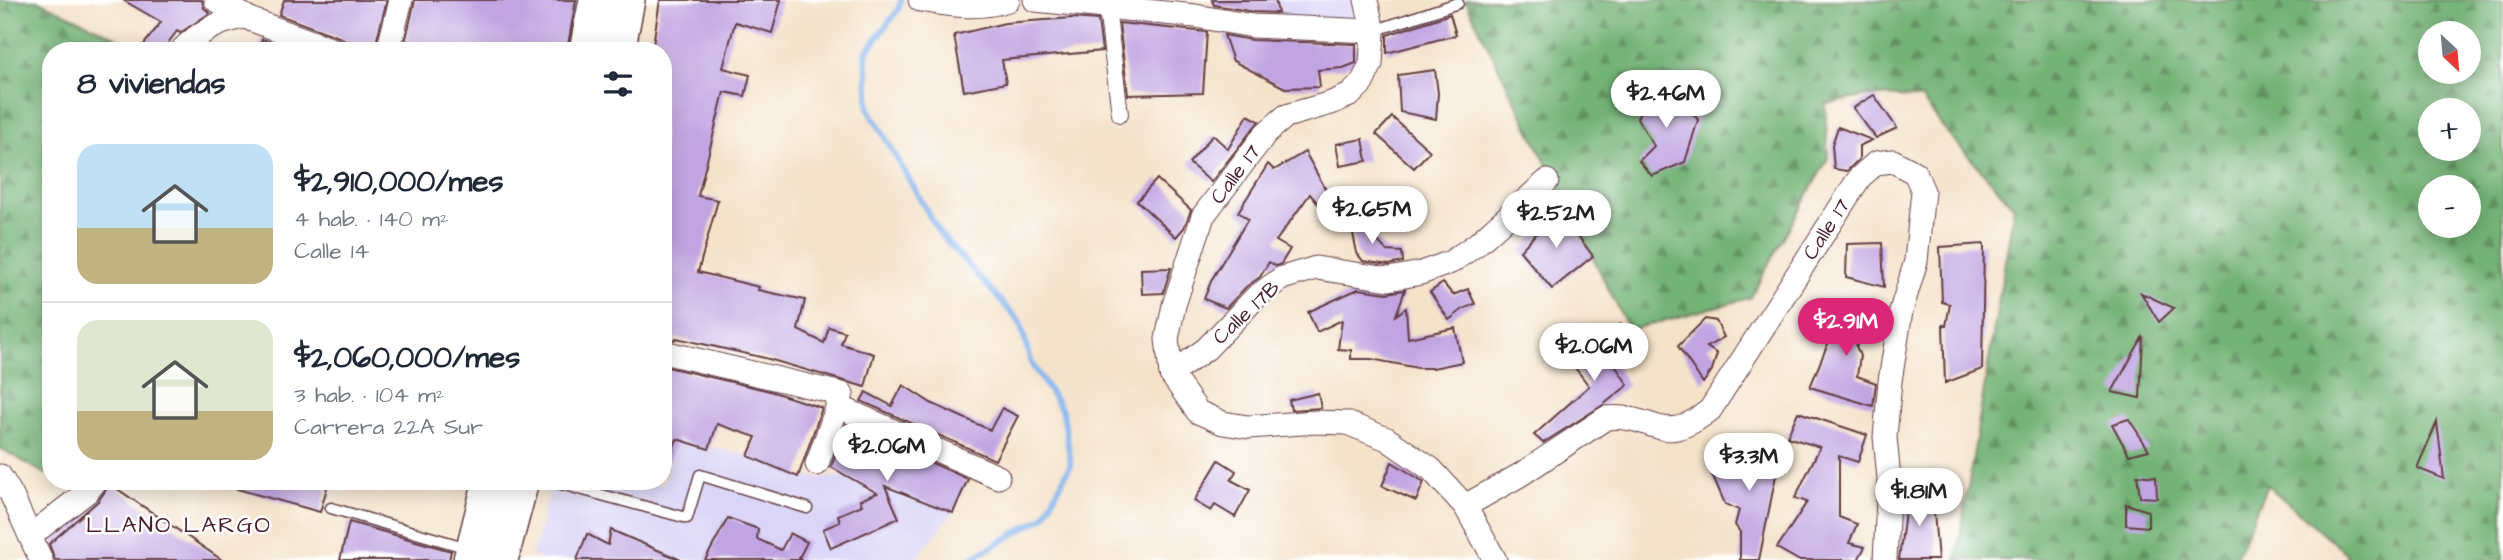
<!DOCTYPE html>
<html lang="es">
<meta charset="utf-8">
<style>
:root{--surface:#fff;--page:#f6f6f7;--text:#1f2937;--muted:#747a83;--line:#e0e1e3;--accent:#db2777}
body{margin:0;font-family:"Architects Daughter",sans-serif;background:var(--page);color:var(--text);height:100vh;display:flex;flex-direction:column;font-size:26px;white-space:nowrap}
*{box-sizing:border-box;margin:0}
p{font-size:23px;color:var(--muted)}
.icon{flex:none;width:38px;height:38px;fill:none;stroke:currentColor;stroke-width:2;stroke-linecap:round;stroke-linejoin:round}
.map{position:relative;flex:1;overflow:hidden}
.side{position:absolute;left:42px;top:42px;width:630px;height:448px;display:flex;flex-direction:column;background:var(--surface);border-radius:28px;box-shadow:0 4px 18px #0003}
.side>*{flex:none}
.needle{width:46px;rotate:154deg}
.tools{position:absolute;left:2418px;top:21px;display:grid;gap:14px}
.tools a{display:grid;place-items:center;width:63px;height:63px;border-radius:50%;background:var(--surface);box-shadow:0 4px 18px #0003;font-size:35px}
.price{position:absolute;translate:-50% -60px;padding:0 16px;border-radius:24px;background:#fff;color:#222;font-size:23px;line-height:46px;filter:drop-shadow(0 2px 4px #0008)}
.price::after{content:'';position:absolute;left:50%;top:42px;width:21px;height:16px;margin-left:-10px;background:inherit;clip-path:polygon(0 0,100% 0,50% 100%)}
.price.selected{background:var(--accent);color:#fff}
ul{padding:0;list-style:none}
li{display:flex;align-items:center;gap:21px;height:175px;padding:0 35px}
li+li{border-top:2px solid var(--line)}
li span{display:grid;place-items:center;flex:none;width:196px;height:140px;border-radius:21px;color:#555}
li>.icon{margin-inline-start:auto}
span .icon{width:84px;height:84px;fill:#fffc;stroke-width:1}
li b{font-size:30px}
h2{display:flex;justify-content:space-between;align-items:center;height:84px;padding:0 35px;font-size:30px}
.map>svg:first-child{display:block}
.built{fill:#dbd6f7}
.forest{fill:url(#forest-firs);stroke:#5e6950;stroke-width:2;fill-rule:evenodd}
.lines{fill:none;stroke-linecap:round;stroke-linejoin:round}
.stream{stroke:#80b3ed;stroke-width:6}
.building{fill:#c1a5e2}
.service-casing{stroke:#643c43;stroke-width:13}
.pedestrian-casing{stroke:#643c43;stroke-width:18}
.minor-casing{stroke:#643c43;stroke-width:25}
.primary-casing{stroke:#643c43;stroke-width:38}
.service{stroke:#fff;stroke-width:10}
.pedestrian{stroke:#fff;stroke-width:16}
.minor{stroke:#fff;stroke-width:23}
.primary{stroke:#fff;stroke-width:35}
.labels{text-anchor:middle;stroke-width:5;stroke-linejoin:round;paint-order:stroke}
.street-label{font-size:21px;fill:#4a1f2b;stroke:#fff}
.neighbourhood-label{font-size:23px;letter-spacing:2px;fill:#4a1f2b;stroke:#fff}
</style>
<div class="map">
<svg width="2503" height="560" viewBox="0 0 2503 560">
<defs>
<pattern id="forest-firs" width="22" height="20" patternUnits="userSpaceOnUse" patternTransform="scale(1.75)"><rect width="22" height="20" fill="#73b376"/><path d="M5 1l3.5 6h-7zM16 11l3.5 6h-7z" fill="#609161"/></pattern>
</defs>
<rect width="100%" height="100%" fill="#fff"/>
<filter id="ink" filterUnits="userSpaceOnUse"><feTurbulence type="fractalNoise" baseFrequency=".0143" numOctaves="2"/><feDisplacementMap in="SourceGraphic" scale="14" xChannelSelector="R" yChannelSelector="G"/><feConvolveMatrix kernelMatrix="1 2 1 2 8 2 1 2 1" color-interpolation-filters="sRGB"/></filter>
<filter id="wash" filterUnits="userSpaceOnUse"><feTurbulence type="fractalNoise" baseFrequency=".00686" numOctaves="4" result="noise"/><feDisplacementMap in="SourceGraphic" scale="28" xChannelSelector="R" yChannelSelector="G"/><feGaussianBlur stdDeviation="1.57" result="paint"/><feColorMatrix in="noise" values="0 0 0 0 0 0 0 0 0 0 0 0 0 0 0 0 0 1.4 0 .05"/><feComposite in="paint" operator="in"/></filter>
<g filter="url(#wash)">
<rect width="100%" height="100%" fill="#f4e2c9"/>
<g class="built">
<path d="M 1275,0 L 1364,0 L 1371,30 L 1280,23 Z"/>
<path d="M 677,439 L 748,456 L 798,477 L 847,477 L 906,494 L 953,513 L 915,560 L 541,560 L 532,556 L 552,481 L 647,481 L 663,485 Z"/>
</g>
<g class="forest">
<path d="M 0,0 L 37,0 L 145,51 L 51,51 L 51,466 L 45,474 L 0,448 Z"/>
<path d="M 1465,0 L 2503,0 L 2503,560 L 2346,560 L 2347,554 L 2267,485 L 2235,560 L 1956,560 L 2014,207 L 1945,130 L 1922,99 L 1874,95 L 1825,104 L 1828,158 L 1750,298 L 1629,330 ZM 2431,33 L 2469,33 L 2469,72 L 2431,72 ZM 2431,110 L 2469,110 L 2469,149 L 2431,149 ZM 2431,187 L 2469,187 L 2469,226 L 2431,226 Z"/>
</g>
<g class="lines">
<path class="stream" d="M 901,0 L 898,10 L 866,53 L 869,109 L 940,234 L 1020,322 L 1031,363 L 1063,412 L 1071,464 L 1044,517 L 969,560"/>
</g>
<g id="blocks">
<g class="building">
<path d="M 123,0 L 202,0 L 204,8 L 210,13 L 180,33 L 177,31 L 162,51 L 139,51 L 161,22 Z"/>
<path d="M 284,0 L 387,0 L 374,51 L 350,51 L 347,43 L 341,38 L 279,15 Z"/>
<path d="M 415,0 L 576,0 L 567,51 L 403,51 Z"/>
<path d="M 660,0 L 781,0 L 772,33 L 735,22 L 723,68 L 750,75 L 745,96 L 724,92 L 698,196 L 718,200 L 698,272 L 759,287 L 758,290 L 805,300 L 798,330 L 824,343 L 829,327 L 845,332 L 841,344 L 874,354 L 865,387 L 765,358 L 676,338 L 675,340 L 663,338 L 663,51 L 652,51 Z"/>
<path d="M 1212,0 L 1275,0 L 1278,13 L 1254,12 L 1214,5 Z"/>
<path d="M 1450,14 L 1456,35 L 1387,53 L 1387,35 Z"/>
<path d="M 1072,18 L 1098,20 L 1102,51 L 1002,60 L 1006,83 L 964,91 L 954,35 L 1005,23 Z"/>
<path d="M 1119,23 L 1207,32 L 1203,93 L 1128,95 Z"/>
<path d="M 1224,35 L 1252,40 L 1356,44 L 1356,63 L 1343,68 L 1318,70 L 1320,87 L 1285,88 L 1233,61 Z"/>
<path d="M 262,39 L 295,51 L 258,51 Z"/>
<path d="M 1435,70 L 1438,93 L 1436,119 L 1400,112 L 1398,75 Z"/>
<path d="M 1652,87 L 1675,90 L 1698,120 L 1685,162 L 1652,176 L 1639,161 L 1654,146 L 1637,118 Z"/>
<path d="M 1874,95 L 1897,128 L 1876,138 L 1853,108 Z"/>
<path d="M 1248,115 L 1259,121 L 1211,182 L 1189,163 L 1213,135 L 1228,149 Z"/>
<path d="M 1392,117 L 1430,151 L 1414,168 L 1376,134 Z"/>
<path d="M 1838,127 L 1872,140 L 1859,146 L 1859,159 L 1847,171 L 1834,169 L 1832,145 Z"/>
<path d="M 1363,139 L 1367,161 L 1340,166 L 1336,144 Z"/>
<path d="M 1305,152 L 1343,221 L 1336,226 L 1310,194 L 1276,241 L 1290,249 L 1281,264 L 1276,266 L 1269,262 L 1260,277 L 1246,287 L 1226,308 L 1204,299 L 1212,279 L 1248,219 L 1238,212 L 1268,164 L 1274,170 Z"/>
<path d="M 1157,179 L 1191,210 L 1184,228 L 1176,237 L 1137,201 Z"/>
<path d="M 1348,209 L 1387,251 L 1402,252 L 1403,262 L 1389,265 L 1363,261 L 1357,253 Z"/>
<path d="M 1558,209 L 1593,256 L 1552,289 L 1520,251 L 1541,228 L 1538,223 Z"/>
<path d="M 1882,243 L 1884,287 L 1846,277 L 1847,244 Z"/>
<path d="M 1984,244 L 1982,369 L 1945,383 L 1943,325 L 1946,326 L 1950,304 L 1942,302 L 1940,247 Z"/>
<path d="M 1171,268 L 1163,293 L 1142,294 L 1141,269 Z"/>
<path d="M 1443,283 L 1453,295 L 1468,289 L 1475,304 L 1463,309 L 1449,320 L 1430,292 Z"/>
<path d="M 1358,289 L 1387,293 L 1405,290 L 1396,315 L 1406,308 L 1408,338 L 1455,328 L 1462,362 L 1433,368 L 1418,368 L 1371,359 L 1351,359 L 1351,350 L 1338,349 L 1342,320 L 1317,332 L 1308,312 Z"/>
<path d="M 2141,293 L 2174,308 L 2159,322 Z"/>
<path d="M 1843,307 L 1882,314 L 1856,346 L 1860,356 L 1857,376 L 1876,383 L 1873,406 L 1810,387 Z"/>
<path d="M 1705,319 L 1716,321 L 1724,337 L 1707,347 L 1717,354 L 1712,370 L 1703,383 L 1678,346 Z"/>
<path d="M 1621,324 L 1640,345 L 1613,362 L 1628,385 L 1603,405 L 1543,443 L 1534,435 L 1589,386 L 1573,365 L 1612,342 L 1609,333 Z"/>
<path d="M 2143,336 L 2140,398 L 2112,392 Z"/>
<path d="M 663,366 L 770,391 L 822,408 L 798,477 L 748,456 L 756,437 L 717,424 L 709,449 L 677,439 L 665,471 L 663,471 Z"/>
<path d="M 903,385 L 931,403 L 990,430 L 1002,408 L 1018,416 L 995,460 L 861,401 L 866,392 L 892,406 Z"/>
<path d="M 1318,393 L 1321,408 L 1291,410 L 1289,400 Z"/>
<path d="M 1798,412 L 1867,435 L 1858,462 L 1839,456 L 1839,517 L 1857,524 L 1849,543 L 1865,547 L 1858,560 L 1798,560 L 1777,548 L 1807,502 L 1795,498 L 1820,447 L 1787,437 Z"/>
<path d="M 2129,419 L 2149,450 L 2129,455 L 2112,424 Z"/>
<path d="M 2437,422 L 2444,479 L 2417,468 Z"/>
<path d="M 846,425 L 968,479 L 953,513 L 885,486 L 899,518 L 831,548 L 823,529 L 840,522 L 838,515 L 862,505 L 860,500 L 877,493 L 831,467 Z"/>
<path d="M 1760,438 L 1782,445 L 1759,560 L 1740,560 L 1740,532 L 1735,525 L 1739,510 L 1725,504 L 1709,467 L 1720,458 L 1733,455 L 1752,469 Z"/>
<path d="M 1219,460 L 1236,471 L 1231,480 L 1250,490 L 1235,517 L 1215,505 L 1211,511 L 1194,501 Z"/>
<path d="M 1392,462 L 1424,482 L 1416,501 L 1382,486 Z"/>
<path d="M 2137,475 L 2156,477 L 2157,498 L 2140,497 Z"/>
<path d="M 231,481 L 329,481 L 320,512 L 230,487 Z"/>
<path d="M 110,484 L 222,560 L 55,560 L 49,544 L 98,501 Z"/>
<path d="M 1932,489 L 1938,560 L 1899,560 L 1907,495 Z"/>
<path d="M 2126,504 L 2148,511 L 2148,527 L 2126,525 Z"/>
<path d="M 728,518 L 758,529 L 757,539 L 781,550 L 790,533 L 807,542 L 799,558 L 802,560 L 705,560 Z"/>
<path d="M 349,522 L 451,551 L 449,560 L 340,560 Z"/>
<path d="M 611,530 L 681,560 L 577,560 L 587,534 L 608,545 Z"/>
</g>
</g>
</g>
<g filter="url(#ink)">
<use href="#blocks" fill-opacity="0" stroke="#643c43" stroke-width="2"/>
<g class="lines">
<g class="service-casing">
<g id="service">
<path d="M 1373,31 L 1458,3"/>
<path d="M 550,481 L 687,518 L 700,475 L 807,508"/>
<path d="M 331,508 L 471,549"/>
</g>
</g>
<g class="pedestrian-casing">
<path id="pedestrian" d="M 1107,8 L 1120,114"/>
</g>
<g class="minor-casing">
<g id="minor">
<path d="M 216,0 L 252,20 L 336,51"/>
<path d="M 920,0 C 951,5 978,10 1008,0"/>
<path d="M 1035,0 L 1195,16 L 1253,26 L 1373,31"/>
<path d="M 1366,0 L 1373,31 L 1371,64 L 1362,83 L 1350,95 L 1331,103 L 1286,116 L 1266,133 L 1203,216 L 1174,305 L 1167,339 L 1171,374 L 1198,412 L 1223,423 L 1248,427 L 1315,422 L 1347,423 L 1387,439 L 1431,469 L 1465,506 L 1495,560"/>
<path d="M 181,51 C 200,31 218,22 244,17"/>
<path d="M 388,51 L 401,0"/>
<path d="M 663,352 L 842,394 L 817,464"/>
<path d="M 1171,374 L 1206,349 L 1256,297 L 1282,278 L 1316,268 L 1389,279 L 1421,273 L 1451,262 L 1477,244 L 1547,181"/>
<path d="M 837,406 L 998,477"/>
<path d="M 0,476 L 11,494 L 41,560"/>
<path d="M 1465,506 L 1520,475 L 1606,418 C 1657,413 1659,450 1710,410 L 1860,177 L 1876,163 L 1893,161 L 1915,173 L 1923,191 L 1916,261 L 1901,311 L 1890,381 L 1885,437 L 1889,479 L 1885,560"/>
<path d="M 31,535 L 87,492 L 96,481"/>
</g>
</g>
<g class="primary-casing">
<g id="primary">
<path d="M 587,51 L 597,0"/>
<path d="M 617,51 L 627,0"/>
<path d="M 471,560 L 491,481"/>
<path d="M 500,560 L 521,481"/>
</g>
</g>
<use href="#service" class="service"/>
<use href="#pedestrian" class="pedestrian"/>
<use href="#minor" class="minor"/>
<use href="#primary" class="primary"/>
</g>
</g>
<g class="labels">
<g class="street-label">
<text transform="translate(1235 174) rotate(-53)" y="7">Calle 17</text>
<text transform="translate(1826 229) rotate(-57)" y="7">Calle 17</text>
<text transform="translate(1246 312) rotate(-43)" y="7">Calle 17B</text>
</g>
<g class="neighbourhood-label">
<text x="179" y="532">LLANO LARGO</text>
</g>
</g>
</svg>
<div class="tools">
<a><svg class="needle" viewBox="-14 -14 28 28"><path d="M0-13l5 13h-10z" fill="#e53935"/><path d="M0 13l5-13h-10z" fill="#747a83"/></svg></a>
<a>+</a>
<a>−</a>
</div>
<b class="price" style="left:1666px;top:130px">$2.46M</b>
<b class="price" style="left:1372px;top:246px">$2.65M</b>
<b class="price" style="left:1556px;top:250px">$2.52M</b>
<b class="price selected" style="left:1846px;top:358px">$2.91M</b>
<b class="price" style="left:1594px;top:383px">$2.06M</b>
<b class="price" style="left:887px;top:483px">$2.06M</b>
<b class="price" style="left:1749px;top:493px">$3.3M</b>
<b class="price" style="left:1919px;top:528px">$1.81M</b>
<section class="side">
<h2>8 viviendas<svg class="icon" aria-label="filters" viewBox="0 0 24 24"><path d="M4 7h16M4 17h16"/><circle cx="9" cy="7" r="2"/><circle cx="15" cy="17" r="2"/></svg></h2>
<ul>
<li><span style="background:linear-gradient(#bfe0f5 60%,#c2b280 0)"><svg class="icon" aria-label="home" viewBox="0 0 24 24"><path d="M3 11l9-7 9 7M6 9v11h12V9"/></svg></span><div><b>$2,910,000/mes</b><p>4 hab. · 140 m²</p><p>Calle 14</p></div></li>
<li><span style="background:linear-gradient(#dfe7d0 65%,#c2b280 0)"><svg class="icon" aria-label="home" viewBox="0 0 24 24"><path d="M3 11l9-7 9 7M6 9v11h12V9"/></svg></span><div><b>$2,060,000/mes</b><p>3 hab. · 104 m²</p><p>Carrera 22A Sur</p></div></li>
</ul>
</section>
</div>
